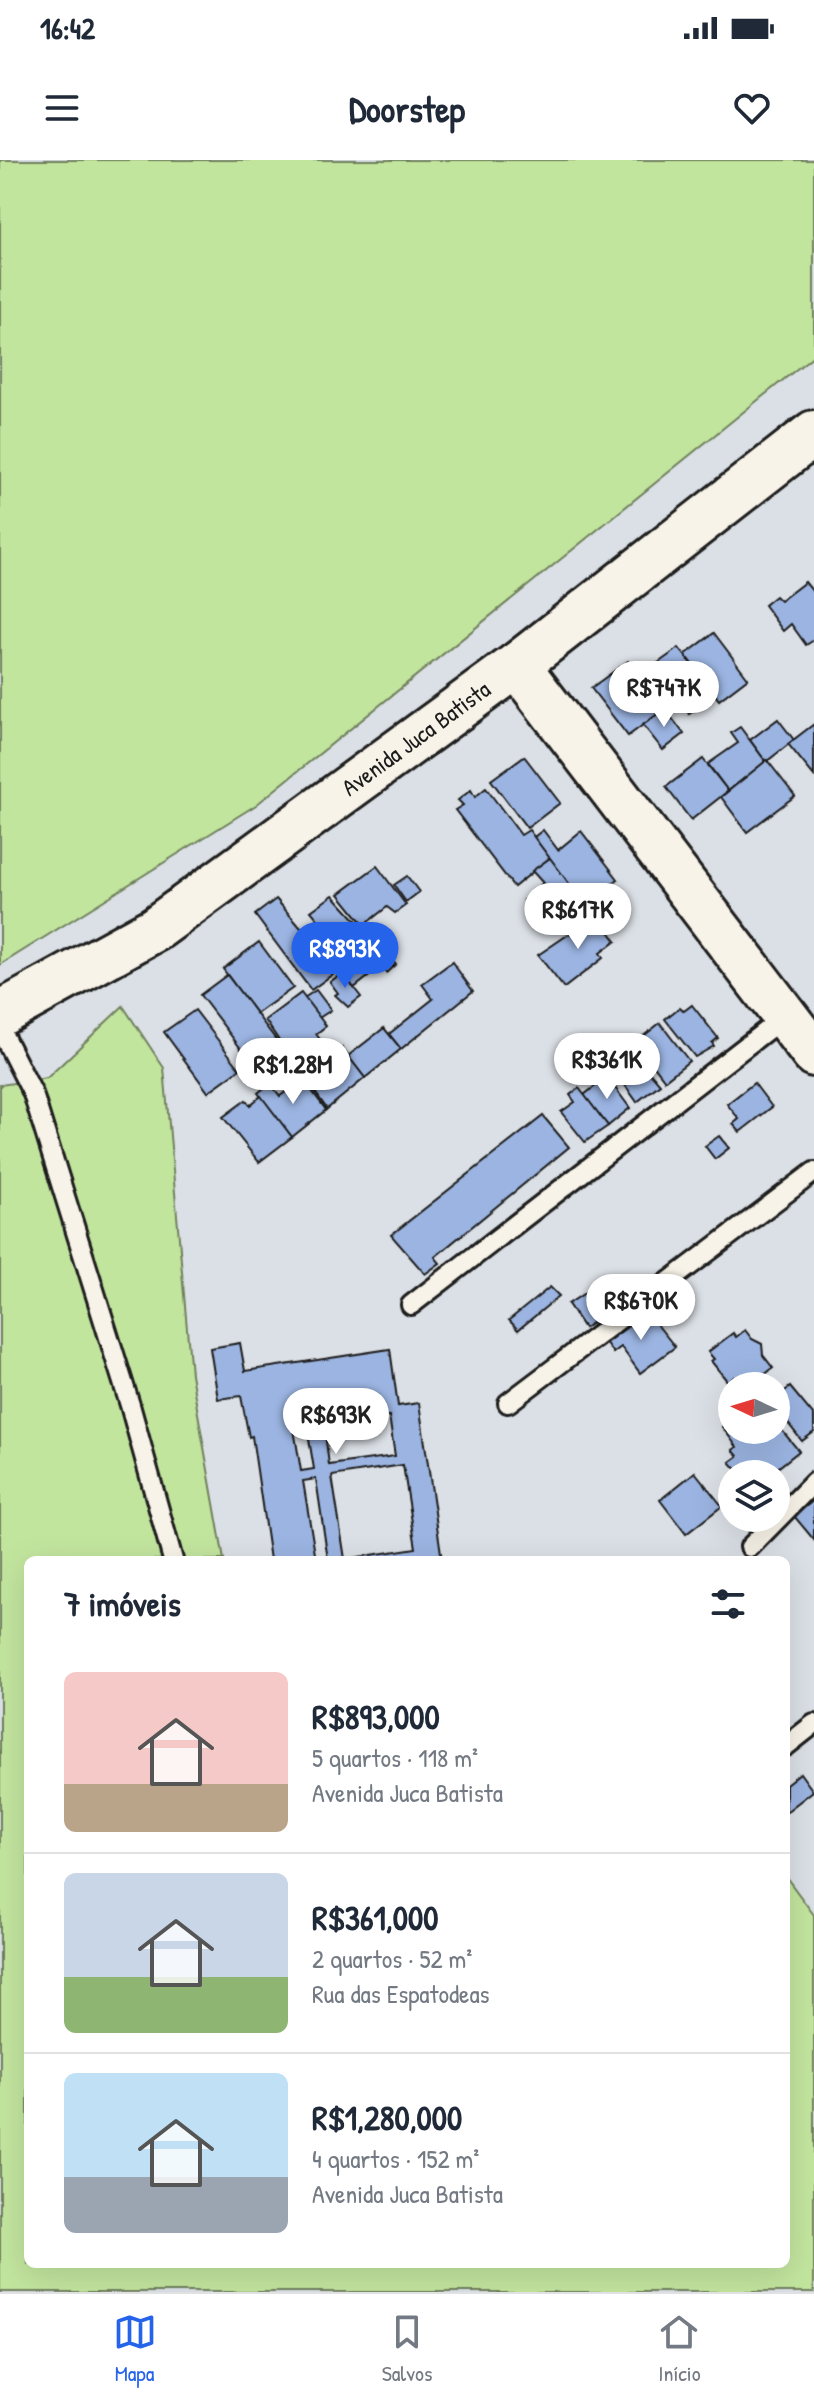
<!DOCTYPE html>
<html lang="pt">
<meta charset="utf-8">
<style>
:root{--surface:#fff;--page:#f2f2f3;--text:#1f2937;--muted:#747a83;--line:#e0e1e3;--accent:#2563eb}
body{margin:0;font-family:"Patrick Hand",sans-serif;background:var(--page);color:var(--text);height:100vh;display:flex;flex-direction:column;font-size:30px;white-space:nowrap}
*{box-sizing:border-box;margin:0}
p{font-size:26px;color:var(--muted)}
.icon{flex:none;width:44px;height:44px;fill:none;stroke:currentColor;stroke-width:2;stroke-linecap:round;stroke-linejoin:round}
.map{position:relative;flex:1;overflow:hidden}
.details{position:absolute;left:24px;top:1396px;width:766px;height:712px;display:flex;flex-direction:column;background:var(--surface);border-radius:12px;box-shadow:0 8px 32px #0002}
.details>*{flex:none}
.needle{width:52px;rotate:274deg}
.controls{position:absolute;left:718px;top:1212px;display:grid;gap:16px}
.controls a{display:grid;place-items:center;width:72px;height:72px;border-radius:50%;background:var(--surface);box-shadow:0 8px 32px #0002;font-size:40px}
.price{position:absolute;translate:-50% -68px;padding:0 18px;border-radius:28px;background:#fff;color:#222;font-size:26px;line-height:52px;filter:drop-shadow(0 2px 4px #0008)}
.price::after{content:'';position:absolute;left:50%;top:48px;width:24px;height:18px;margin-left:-12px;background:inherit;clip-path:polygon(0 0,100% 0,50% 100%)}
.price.selected{background:var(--accent);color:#fff}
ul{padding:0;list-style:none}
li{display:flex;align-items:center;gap:24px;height:200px;padding:0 40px}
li+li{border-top:2px solid var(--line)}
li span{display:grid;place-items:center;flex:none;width:224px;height:160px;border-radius:12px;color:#555}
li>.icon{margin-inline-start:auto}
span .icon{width:96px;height:96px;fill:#fffc;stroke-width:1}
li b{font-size:34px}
h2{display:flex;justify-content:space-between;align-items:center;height:96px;padding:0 40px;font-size:34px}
.status{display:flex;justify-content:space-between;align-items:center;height:56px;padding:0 40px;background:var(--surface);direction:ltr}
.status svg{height:22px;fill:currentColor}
header{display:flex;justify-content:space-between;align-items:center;height:104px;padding:0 40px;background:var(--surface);font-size:36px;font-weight:800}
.menu{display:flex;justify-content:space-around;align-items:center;height:112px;border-top:2px solid var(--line);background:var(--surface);font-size:22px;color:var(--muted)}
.menu a{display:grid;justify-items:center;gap:4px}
.menu .selected{color:var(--accent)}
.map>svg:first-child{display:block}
.green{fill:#c2e59e;stroke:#6f805d;stroke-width:2}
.building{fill:#9bb4e1;stroke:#1c1c1c;stroke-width:2;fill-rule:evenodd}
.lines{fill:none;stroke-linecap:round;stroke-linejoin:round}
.service-casing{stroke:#1c1c1c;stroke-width:24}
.tertiary-casing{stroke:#1c1c1c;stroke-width:50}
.secondary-casing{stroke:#1c1c1c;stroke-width:50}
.service{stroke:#f7f3e8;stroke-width:18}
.tertiary{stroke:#f7f3e8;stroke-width:44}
.secondary{stroke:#f7f3e8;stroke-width:44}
.labels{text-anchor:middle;stroke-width:6;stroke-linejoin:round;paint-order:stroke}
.street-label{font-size:24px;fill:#1c1c1c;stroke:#f7f3e8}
</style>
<div class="status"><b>16:42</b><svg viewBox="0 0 49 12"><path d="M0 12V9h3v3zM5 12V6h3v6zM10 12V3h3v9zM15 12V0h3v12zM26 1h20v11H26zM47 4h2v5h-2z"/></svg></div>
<header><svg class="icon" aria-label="menu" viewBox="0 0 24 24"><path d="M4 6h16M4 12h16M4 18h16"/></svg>Doorstep<svg class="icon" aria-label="heart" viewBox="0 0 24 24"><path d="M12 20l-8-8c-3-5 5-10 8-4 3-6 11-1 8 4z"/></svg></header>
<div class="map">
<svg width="814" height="2132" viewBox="0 0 814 2132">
<rect width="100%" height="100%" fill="#dbe0e6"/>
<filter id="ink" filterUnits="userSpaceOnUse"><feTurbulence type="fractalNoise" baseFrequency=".0125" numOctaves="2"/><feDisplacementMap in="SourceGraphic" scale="16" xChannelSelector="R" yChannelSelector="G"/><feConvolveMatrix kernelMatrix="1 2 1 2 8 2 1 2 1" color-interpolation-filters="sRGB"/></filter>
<g filter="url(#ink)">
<g class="green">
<path d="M 0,0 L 814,0 L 814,195 L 256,645 L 0,805 Z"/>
<path d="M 123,846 L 164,908 L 191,1214 L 224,1400 L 28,1400 L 28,2104 L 786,2104 L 786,1717 L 814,1755 L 814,2132 L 0,2132 L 0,925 L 47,918 Z"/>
</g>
<g class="building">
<path d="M 805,422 L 814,433 L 814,480 L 806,485 L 791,464 L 783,471 L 764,445 L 775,436 L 780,441 Z"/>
<path d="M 714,473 L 748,518 L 719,540 L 685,495 Z"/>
<path d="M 679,488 L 716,535 L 689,554 L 675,533 L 661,543 L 640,516 Z"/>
<path d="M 628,501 L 662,544 L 656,549 L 658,554 L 628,576 L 591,528 Z"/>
<path d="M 665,549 L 684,574 L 663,590 L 643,565 Z"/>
<path d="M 778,559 L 794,580 L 766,602 L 750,580 Z"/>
<path d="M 814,564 L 814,616 L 788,584 Z"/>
<path d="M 740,567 L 766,602 L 728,631 L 708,604 L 738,583 L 731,573 Z"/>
<path d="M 524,596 L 560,643 L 527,668 L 491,620 Z"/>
<path d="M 703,599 L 728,631 L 691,660 L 666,627 Z"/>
<path d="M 767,600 L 795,636 L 747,672 L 721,637 Z"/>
<path d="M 486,628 L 521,675 L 529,670 L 550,698 L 514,727 L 455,650 L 463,645 L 458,640 L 471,630 L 475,637 Z"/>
<path d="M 543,670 L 558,690 L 581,671 L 618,719 L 585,745 L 534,677 Z"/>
<path d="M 550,698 L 585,745 L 569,758 L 566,754 L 546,768 L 524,740 L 543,723 L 532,711 Z"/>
<path d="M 377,706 L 406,745 L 395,753 L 387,747 L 364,765 L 339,734 Z"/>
<path d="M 407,716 L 419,732 L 406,742 L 394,725 Z"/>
<path d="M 333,735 L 396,804 L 386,813 L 381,807 L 354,828 L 344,815 L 355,803 L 311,751 Z"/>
<path d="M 276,739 L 325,796 L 321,798 L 333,814 L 311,830 L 255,755 Z"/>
<path d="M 597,755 L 616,781 L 600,793 L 603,798 L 564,828 L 538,795 Z"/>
<path d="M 259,782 L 293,828 L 256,854 L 223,809 Z"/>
<path d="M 452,802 L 473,831 L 401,889 L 389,874 L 433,839 L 422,824 Z"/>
<path d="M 342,813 L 361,837 L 348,847 L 335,835 L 338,833 L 330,822 Z"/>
<path d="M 227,815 L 280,885 L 257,902 L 245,887 L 242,890 L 200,835 Z"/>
<path d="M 316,830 L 331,850 L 319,858 L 304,838 Z"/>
<path d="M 301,833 L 326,866 L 316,874 L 332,895 L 303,916 L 265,860 Z"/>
<path d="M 692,845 L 718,878 L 712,883 L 714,886 L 695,897 L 665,859 L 680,847 L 684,851 Z"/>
<path d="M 195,850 L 240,909 L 208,932 L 164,872 Z"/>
<path d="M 660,863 L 689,901 L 665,920 L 636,882 Z"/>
<path d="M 384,868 L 401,889 L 365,918 L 348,896 Z"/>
<path d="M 342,888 L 365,918 L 327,949 L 315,932 L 332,919 L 320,904 Z"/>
<path d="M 629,888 L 660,924 L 637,942 L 610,904 Z"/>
<path d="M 607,917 L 630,948 L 608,966 L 584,935 Z"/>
<path d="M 303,919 L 326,950 L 292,977 L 258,933 L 270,923 L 280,936 Z"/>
<path d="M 754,923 L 772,947 L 740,972 L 733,964 L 739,959 L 727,944 Z"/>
<path d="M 579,928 L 608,966 L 585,982 L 561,952 L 575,942 L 570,935 Z"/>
<path d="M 261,936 L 292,977 L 259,1002 L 223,957 L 246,940 L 250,945 Z"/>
<path d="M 543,956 L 569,987 L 435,1097 L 440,1103 L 425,1114 L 391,1075 Z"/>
<path d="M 719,976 L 729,988 L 715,999 L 705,986 Z"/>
<path d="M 550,1127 L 559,1136 L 518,1170 L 509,1160 Z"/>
<path d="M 591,1129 L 607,1153 L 584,1168 L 568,1144 Z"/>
<path d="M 647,1152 L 675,1187 L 640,1213 L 621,1187 L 613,1193 L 603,1179 L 620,1172 Z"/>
<path d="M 745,1170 L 752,1179 L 762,1184 L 763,1195 L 773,1208 L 750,1226 L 742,1226 L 734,1217 L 728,1222 L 711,1201 L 714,1199 L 708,1192 L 733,1173 L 736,1177 Z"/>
<path d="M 240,1183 L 245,1211 L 390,1189 L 398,1246 L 419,1243 L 442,1400 L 328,1400 L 316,1319 L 303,1321 L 316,1400 L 270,1400 L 252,1276 L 249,1277 L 241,1236 L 218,1239 L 210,1188 ZM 389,1256 L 395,1296 L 329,1305 L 324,1265 ZM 307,1267 L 314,1309 L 301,1311 L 294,1269 ZM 403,1305 L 416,1388 L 345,1399 L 332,1316 Z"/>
<path d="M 790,1227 L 814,1256 L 814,1272 L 802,1281 L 783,1257 L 776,1263 L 776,1238 Z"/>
<path d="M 732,1259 L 732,1270 L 776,1270 L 776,1263 L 799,1291 L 770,1314 L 741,1314 L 730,1302 L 738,1296 L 733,1290 L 737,1287 L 722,1267 Z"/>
<path d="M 695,1312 L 722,1346 L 686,1374 L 660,1340 Z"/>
<path d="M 814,1340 L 814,1380 L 794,1356 Z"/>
<path d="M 800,1613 L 813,1631 L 786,1652 L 786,1624 Z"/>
</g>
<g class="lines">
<g class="service-casing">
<g id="service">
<path d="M 0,869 L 33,934 L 130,1245 L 173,1400"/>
<path d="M 411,1145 L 785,856"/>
<path d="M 508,1243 L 814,1012"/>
<path d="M 750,1387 L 814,1322"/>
<path d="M 786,1586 L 814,1564"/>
</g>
</g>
<g class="tertiary-casing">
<path id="tertiary" d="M 517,505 L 814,894"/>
</g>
<g class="secondary-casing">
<g id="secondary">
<path id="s1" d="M 0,854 L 155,769 L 517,505 L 814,273"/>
</g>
</g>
<use href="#service" class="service"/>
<use href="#tertiary" class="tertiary"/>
<use href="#secondary" class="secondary"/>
</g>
</g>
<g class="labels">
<g class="street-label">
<text dy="8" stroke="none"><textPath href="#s1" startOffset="500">Avenida Juca Batista</textPath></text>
</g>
</g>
</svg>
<div class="controls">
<a><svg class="needle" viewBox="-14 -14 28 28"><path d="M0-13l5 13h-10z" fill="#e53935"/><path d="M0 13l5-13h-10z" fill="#747a83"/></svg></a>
<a><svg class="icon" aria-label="layers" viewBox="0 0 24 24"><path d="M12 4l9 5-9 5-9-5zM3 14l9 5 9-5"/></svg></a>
</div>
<b class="price" style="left:664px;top:569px">R$747K</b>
<b class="price" style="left:578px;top:791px">R$617K</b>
<b class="price selected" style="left:345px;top:830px">R$893K</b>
<b class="price" style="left:607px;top:941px">R$361K</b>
<b class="price" style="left:293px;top:946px">R$1.28M</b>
<b class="price" style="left:641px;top:1182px">R$670K</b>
<b class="price" style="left:336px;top:1296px">R$693K</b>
<section class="details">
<h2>7 imóveis<svg class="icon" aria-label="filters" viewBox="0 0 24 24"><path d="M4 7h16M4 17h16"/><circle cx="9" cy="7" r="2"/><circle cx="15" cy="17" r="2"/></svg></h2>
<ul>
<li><span style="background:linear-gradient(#f6c9c9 70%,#b9a48a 0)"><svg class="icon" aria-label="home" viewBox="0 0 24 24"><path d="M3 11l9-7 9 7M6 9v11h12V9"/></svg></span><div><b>R$893,000</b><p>5 quartos · 118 m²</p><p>Avenida Juca Batista</p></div></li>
<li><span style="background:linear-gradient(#c9d6e8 65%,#8fb573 0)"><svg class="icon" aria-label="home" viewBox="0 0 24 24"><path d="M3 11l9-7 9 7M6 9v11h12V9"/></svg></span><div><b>R$361,000</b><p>2 quartos · 52 m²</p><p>Rua das Espatodeas</p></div></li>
<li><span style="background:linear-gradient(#bfe0f5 65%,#9aa5b1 0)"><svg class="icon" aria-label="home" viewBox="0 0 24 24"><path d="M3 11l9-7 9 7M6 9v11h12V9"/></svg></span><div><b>R$1,280,000</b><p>4 quartos · 152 m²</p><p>Avenida Juca Batista</p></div></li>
</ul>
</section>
</div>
<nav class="menu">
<a class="selected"><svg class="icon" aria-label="map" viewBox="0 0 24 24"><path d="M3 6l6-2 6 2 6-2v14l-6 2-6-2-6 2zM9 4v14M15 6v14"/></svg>Mapa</a>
<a><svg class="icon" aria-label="saved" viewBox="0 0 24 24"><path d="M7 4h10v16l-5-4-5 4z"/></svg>Salvos</a>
<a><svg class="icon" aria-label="home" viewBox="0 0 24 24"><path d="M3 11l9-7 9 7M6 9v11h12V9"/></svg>Início</a>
</nav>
